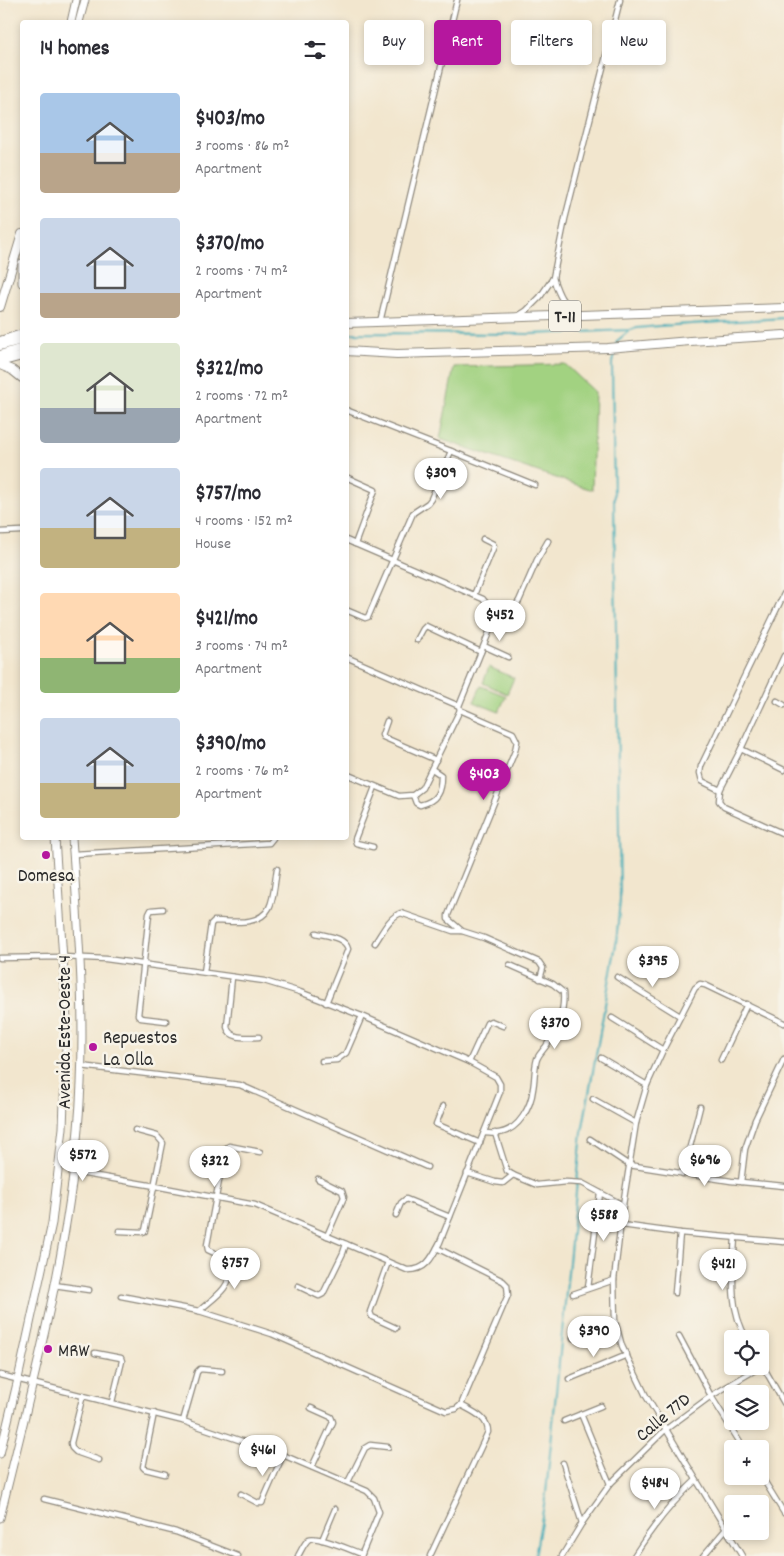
<!DOCTYPE html>
<meta charset="utf-8">
<style>
:root{--surface:#fff;--page:#f7f7f7;--text:#2b2b33;--muted:#7c7c81;--accent:#b5179e}
body{margin:0;font-family:Dekko,sans-serif;background:var(--page);color:var(--text);height:100vh;display:flex;flex-direction:column;font-size:19px;white-space:nowrap}
*{box-sizing:border-box;margin:0}
p{font-size:16px;color:var(--muted)}
.icon{flex:none;width:28px;height:28px;fill:none;stroke:currentColor;stroke-width:2;stroke-linecap:round;stroke-linejoin:round}
.map{position:relative;flex:1;overflow:hidden}
.side{position:absolute;left:20px;top:20px;width:329px;height:820px;display:flex;flex-direction:column;background:var(--surface);border-radius:5px;box-shadow:0 2px 8px #0003}
.side>*{flex:none}
.top-card{position:absolute;left:364px;top:20px;width:345px;height:45px;display:flex;gap:10px}
.fabs{position:absolute;left:724px;top:1330px;display:grid;gap:10px}
.fabs a{display:grid;place-items:center;width:45px;height:45px;border-radius:5px;background:var(--surface);box-shadow:0 2px 8px #0003;font-size:25px}
.price{position:absolute;translate:-50% -42px;padding:0 11px;border-radius:18px;background:#fff;color:#222;font-size:16px;line-height:32px;filter:drop-shadow(0 1px 2px #0008)}
.price::after{content:'';position:absolute;left:50%;top:30px;width:15px;height:11px;margin-left:-8px;background:inherit;clip-path:polygon(0 0,100% 0,50% 100%)}
.price.selected{background:var(--accent);color:#fff}
ul{padding:0;list-style:none}
li{display:flex;align-items:center;gap:15px;height:125px;padding:0 20px}
li span{display:grid;place-items:center;flex:none;width:140px;height:100px;border-radius:5px;color:#555}
li>.icon{margin-inline-start:auto}
span .icon{width:60px;height:60px;fill:#fffc;stroke-width:1}
li b{font-size:21px}
h2{display:flex;justify-content:space-between;align-items:center;height:60px;padding:0 20px;font-size:21px}
.pill{padding:0 18px;border-radius:5px;background:var(--surface);box-shadow:0 2px 8px #0003;font-size:18px;line-height:45px}
.pill.selected{background:var(--accent);color:#fff}
.map>svg:first-child{display:block}
.green{fill:#a2d281;stroke:#667e56}
.lines{fill:none;stroke-linecap:round;stroke-linejoin:round}
.stream{stroke:#3babb8;stroke-width:2}
.street-casing{stroke:#8e887c;stroke-width:7}
.secondary-casing{stroke:#8e887c;stroke-width:9}
.primary-casing{stroke:#8e887c;stroke-width:10}
.street{stroke:#fff;stroke-width:4.5}
.secondary{stroke:#fff;stroke-width:7}
.primary{stroke:#fff;stroke-width:8}
.poi-dot{fill:#b5179e;stroke:#f7f3e8;stroke-width:2}
.labels{text-anchor:middle;stroke-width:5;stroke-linejoin:round;paint-order:stroke}
.shield{fill:#f7f3e8;stroke:#686764;stroke-width:1}
.shield-label{font-size:18px;font-weight:bold;fill:#2b2b2b}
.poi-label{font-size:19px;fill:#2b2b2b;stroke:#f7f3e8;text-anchor:start}
.street-label{font-size:19px;fill:#2b2b2b;stroke:#f7f3e8}
</style>
<div class="map">
<svg width="784" height="1556" viewBox="0 0 784 1556">
<rect width="100%" height="100%" fill="#f7f3e8"/>
<filter id="ink" filterUnits="userSpaceOnUse"><feTurbulence type="fractalNoise" baseFrequency=".02" numOctaves="2"/><feDisplacementMap in="SourceGraphic" scale="10" xChannelSelector="R" yChannelSelector="G"/><feConvolveMatrix kernelMatrix="1 2 1 2 8 2 1 2 1" color-interpolation-filters="sRGB"/></filter>
<filter id="wash" filterUnits="userSpaceOnUse"><feTurbulence type="fractalNoise" baseFrequency=".0096" numOctaves="4" result="noise"/><feDisplacementMap in="SourceGraphic" scale="20" xChannelSelector="R" yChannelSelector="G"/><feGaussianBlur stdDeviation="1.12" result="paint"/><feColorMatrix in="noise" values="0 0 0 0 0 0 0 0 0 0 0 0 0 0 0 0 0 1.4 0 .05"/><feComposite in="paint" operator="in"/></filter>
<g filter="url(#wash)">
<rect width="100%" height="100%" fill="#f2e6ce"/>
<g class="green">
<path d="M 565,364 L 595,392 L 592,490 L 440,439 L 454,367 Z"/>
<path d="M 489,667 L 514,678 L 507,694 L 483,683 Z"/>
<path d="M 481,686 L 506,696 L 499,712 L 474,702 Z"/>
</g>
<g class="lines">
<g class="stream">
<path d="M 346,333 L 531,334 L 630,330 L 637,328 L 659,326 L 784,318"/>
<path d="M 616,345 L 617,341 L 630,330"/>
<path d="M 535,1556 L 546,1493 L 582,1132 L 616,944 L 620,900 L 612,363 L 615,350"/>
</g>
</g>
</g>
<g filter="url(#ink)">
<g class="lines">
<g class="street-casing">
<g id="street">
<path d="M 553,278 C 559,296 562,304 579,314"/>
<path d="M 518,316 L 526,311 L 540,297 L 553,278 L 565,219 L 620,0"/>
<path d="M 380,322 L 457,0"/>
<path d="M 346,410 L 451,451 L 431,499 L 428,503 L 413,513 L 368,617 L 365,618 L 346,610"/>
<path d="M 451,451 L 535,485"/>
<path d="M 346,477 L 375,490 L 355,544"/>
<path d="M 0,532 L 22,531"/>
<path d="M 346,540 L 483,599 L 492,611 L 492,625 L 459,706 L 460,710 L 422,788 L 413,795 L 399,796 L 346,774"/>
<path d="M 474,595 L 494,546 L 493,544 L 483,539"/>
<path d="M 492,611 L 515,606 L 519,601 L 537,560 L 548,541"/>
<path d="M 417,640 L 423,629 L 426,626 L 481,652"/>
<path d="M 484,646 L 508,657"/>
<path d="M 784,656 L 741,749 L 720,790 L 719,801 L 724,807 L 784,834"/>
<path d="M 346,657 L 459,706"/>
<path d="M 777,701 L 784,705"/>
<path d="M 460,710 L 513,733 L 517,741 L 515,751 L 448,915 L 448,919 L 462,931 L 484,938 L 539,962 L 543,968 L 540,979"/>
<path d="M 387,721 L 382,735 L 383,737 L 436,760"/>
<path d="M 741,749 L 784,770"/>
<path d="M 720,790 L 702,781 L 700,773 L 701,766 L 784,594"/>
<path d="M 413,795 L 416,803 L 420,805 C 437,801 441,792 441,775 L 432,769"/>
<path d="M 373,847 L 356,843 L 355,839 L 375,787"/>
<path d="M 74,854 L 269,843 L 273,838"/>
<path d="M 163,909 L 151,910 L 149,914 L 138,1015 L 141,1018 L 166,1021"/>
<path d="M 316,933 C 327,936 345,937 348,949 L 326,1003"/>
<path d="M 375,943 C 382,933 389,917 401,913 L 453,931 L 461,931"/>
<path d="M 0,958 L 63,957 L 106,959 L 264,981 L 300,992 L 362,1016 L 469,1062 L 496,1077 L 500,1084 L 500,1092 L 440,1242 C 432,1258 426,1271 407,1270 L 255,1205 L 155,1186 L 73,1172"/>
<path d="M 204,972 L 211,924 L 214,921 C 231,921 259,927 269,908 C 274,899 275,880 277,869"/>
<path d="M 232,977 L 227,1027 C 230,1040 248,1037 259,1037"/>
<path d="M 617,977 L 680,1016"/>
<path d="M 612,1018 L 663,1050"/>
<path d="M 601,1058 L 647,1085"/>
<path d="M 721,1060 L 747,1004"/>
<path d="M 322,1061 L 337,1060 L 346,1053 L 362,1016"/>
<path d="M 469,1062 L 487,1023 L 491,1021 L 503,1026"/>
<path d="M 81,1066 L 240,1085 L 427,1167"/>
<path d="M 593,1099 L 636,1123"/>
<path d="M 443,1106 L 436,1124 L 480,1143"/>
<path d="M 484,1133 C 489,1133 494,1134 499,1133 C 519,1130 531,1107 533,1089 C 535,1079 534,1069 537,1059 C 540,1052 545,1049 548,1043 C 558,1028 565,1009 563,992 L 553,984 L 510,965"/>
<path d="M 495,1133 L 507,1171 L 513,1175 L 537,1185 L 566,1182 L 582,1183 L 623,1205"/>
<path d="M 590,1139 L 629,1165 L 731,1181 L 784,1186"/>
<path d="M 467,1173 L 495,1182 L 503,1183 L 513,1175"/>
<path d="M 683,1174 L 700,1107"/>
<path d="M 318,1179 L 342,1191 L 344,1197 L 327,1236"/>
<path d="M 741,1182 L 745,1149 L 755,1120 L 784,1059"/>
<path d="M 396,1215 L 401,1203 L 406,1199 L 450,1217"/>
<path d="M 622,1225 L 680,1233 L 784,1242"/>
<path d="M 119,1231 L 143,1232 L 145,1231 L 163,1143 L 157,1136 L 135,1130"/>
<path d="M 735,1237 C 733,1272 728,1308 747,1339"/>
<path d="M 388,1262 L 370,1312 L 372,1317 L 396,1328"/>
<path d="M 54,1285 L 89,1290"/>
<path d="M 298,1286 L 319,1296 L 323,1294 L 343,1253 L 346,1244"/>
<path d="M 588,1288 L 600,1193"/>
<path d="M 675,1293 L 680,1233"/>
<path d="M 573,1294 L 614,1280"/>
<path d="M 121,1296 L 199,1311 L 272,1334 L 446,1411 L 456,1409 L 461,1405 L 508,1295 L 507,1285 L 503,1281 L 437,1248"/>
<path d="M 199,1311 C 217,1295 228,1291 233,1266 L 227,1259 L 208,1250 L 207,1245 L 225,1149 L 229,1146 L 260,1152"/>
<path d="M 679,1336 L 711,1396 L 744,1449"/>
<path d="M 573,1338 L 615,1321"/>
<path d="M 95,1353 L 121,1358 L 122,1361 L 112,1402"/>
<path d="M 760,1361 L 784,1403"/>
<path d="M 0,1375 L 183,1421 L 283,1455 L 367,1491 L 374,1498 L 379,1512 L 361,1556"/>
<path d="M 569,1379 L 627,1355"/>
<path d="M 83,1395 L 71,1443 L 72,1448 L 76,1452 L 99,1460"/>
<path d="M 311,1408 L 331,1417 L 333,1422 L 312,1467"/>
<path d="M 154,1413 L 143,1467 L 145,1469 L 165,1474"/>
<path d="M 581,1414 L 610,1484"/>
<path d="M 183,1421 L 197,1372 L 200,1369 L 222,1371"/>
<path d="M 564,1421 L 601,1406"/>
<path d="M 563,1463 L 582,1523"/>
<path d="M 760,1474 L 784,1513"/>
<path d="M 348,1482 L 365,1448 L 370,1445 L 388,1447"/>
<path d="M 241,1494 L 258,1503 L 262,1503 L 283,1455"/>
<path d="M 44,1499 L 176,1532 L 238,1556"/>
<path d="M 322,1540 L 335,1509"/>
<path d="M 298,1556 C 301,1551 304,1543 309,1539 C 317,1535 353,1551 362,1554"/>
<path d="M 430,1556 L 488,1432 C 488,1417 473,1412 461,1405"/>
<path d="M 562,1556 L 582,1523 L 610,1484 L 665,1430 L 711,1396 L 762,1366"/>
<path d="M 634,1556 C 651,1529 672,1502 696,1480"/>
<path d="M 703,1556 L 726,1529"/>
<path d="M 742,1556 L 646,1396 L 622,1346 L 615,1321 L 614,1280 L 623,1205 L 636,1123 L 647,1085 L 663,1050 L 695,988 L 700,984 L 705,985 L 784,1023"/>
</g>
</g>
<g class="secondary-casing">
<g id="secondary">
<path d="M 71,22 L 76,0"/>
<path d="M 79,22 L 85,0"/>
<path d="M 22,263 L 22,283"/>
<path d="M 0,1454 L 18,1379 L 52,1223 L 63,1128 L 67,1020 L 55,838"/>
<path d="M 0,1518 C 31,1389 67,1260 78,1129 C 87,1032 79,934 72,838"/>
</g>
</g>
<g class="primary-casing">
<g id="primary">
<path d="M 0,307 L 22,234"/>
<path d="M 346,323 L 784,308"/>
<path d="M 0,341 L 22,334"/>
<path d="M 0,346 L 22,340"/>
<path d="M 346,351 L 397,354 L 608,348 L 690,341 L 784,335"/>
<path d="M 0,355 L 22,348"/>
<path d="M 0,362 L 22,356"/>
<path d="M 0,365 L 12,370 L 22,378"/>
</g>
</g>
<use href="#street" class="street"/>
<use href="#secondary" class="secondary"/>
<use href="#primary" class="primary"/>
</g>
</g>
<g class="poi-dot">
<circle cx="46" cy="855" r="5"/>
<circle cx="93" cy="1047" r="5"/>
<circle cx="48" cy="1349" r="5"/>
</g>
<g class="labels">
<rect class="shield" x="549" y="300.5" width="32" height="31" rx="4"/>
<g class="shield-label">
<text x="565" y="322">T-11</text>
</g>
<g class="poi-label">
<text x="46" y="881" text-anchor="middle">Domesa</text>
<text x="103" y="1043">Repuestos<tspan x="103" dy="22">La Olla</tspan></text>
<text x="58" y="1356">MRW</text>
</g>
<g class="street-label">
<text transform="translate(63 1032) rotate(-90)" y="7">Avenida Este-Oeste 4</text>
<text transform="translate(662 1416) rotate(-40)" y="7">Calle 77D</text>
</g>
</g>
</svg>
<div class="fabs">
<a><svg class="icon" aria-label="locate" viewBox="0 0 24 24"><circle cx="12" cy="12" r="6"/><path d="M12 2v4M12 18v4M2 12h4M18 12h4"/></svg></a>
<a><svg class="icon" aria-label="layers" viewBox="0 0 24 24"><path d="M12 4l9 5-9 5-9-5zM3 14l9 5 9-5"/></svg></a>
<a>+</a>
<a>−</a>
</div>
<b class="price" style="left:441px;top:500px">$309</b>
<b class="price" style="left:500px;top:642px">$452</b>
<b class="price selected" style="left:484px;top:801px">$403</b>
<b class="price" style="left:653px;top:988px">$395</b>
<b class="price" style="left:555px;top:1050px">$370</b>
<b class="price" style="left:83px;top:1182px">$572</b>
<b class="price" style="left:705px;top:1187px">$696</b>
<b class="price" style="left:215px;top:1188px">$322</b>
<b class="price" style="left:604px;top:1242px">$588</b>
<b class="price" style="left:235px;top:1290px">$757</b>
<b class="price" style="left:723px;top:1291px">$421</b>
<b class="price" style="left:594px;top:1358px">$390</b>
<b class="price" style="left:263px;top:1477px">$461</b>
<b class="price" style="left:655px;top:1510px">$484</b>
<div class="top-card">
<a class="pill">Buy</a>
<a class="pill selected">Rent</a>
<a class="pill">Filters</a>
<a class="pill">New</a>
</div>
<section class="side">
<h2>14 homes<svg class="icon" aria-label="filters" viewBox="0 0 24 24"><path d="M4 7h16M4 17h16"/><circle cx="9" cy="7" r="2"/><circle cx="15" cy="17" r="2"/></svg></h2>
<ul>
<li><span style="background:linear-gradient(#a9c7e8 60%,#b9a48a 0)"><svg class="icon" aria-label="home" viewBox="0 0 24 24"><path d="M3 11l9-7 9 7M6 9v11h12V9"/></svg></span><div><b>$403/mo</b><p>3 rooms · 86 m²</p><p>Apartment</p></div></li>
<li><span style="background:linear-gradient(#c9d6e8 75%,#b9a48a 0)"><svg class="icon" aria-label="home" viewBox="0 0 24 24"><path d="M3 11l9-7 9 7M6 9v11h12V9"/></svg></span><div><b>$370/mo</b><p>2 rooms · 74 m²</p><p>Apartment</p></div></li>
<li><span style="background:linear-gradient(#dfe7d0 65%,#9aa5b1 0)"><svg class="icon" aria-label="home" viewBox="0 0 24 24"><path d="M3 11l9-7 9 7M6 9v11h12V9"/></svg></span><div><b>$322/mo</b><p>2 rooms · 72 m²</p><p>Apartment</p></div></li>
<li><span style="background:linear-gradient(#c9d6e8 60%,#c2b280 0)"><svg class="icon" aria-label="home" viewBox="0 0 24 24"><path d="M3 11l9-7 9 7M6 9v11h12V9"/></svg></span><div><b>$757/mo</b><p>4 rooms · 152 m²</p><p>House</p></div></li>
<li><span style="background:linear-gradient(#ffd9b3 65%,#8fb573 0)"><svg class="icon" aria-label="home" viewBox="0 0 24 24"><path d="M3 11l9-7 9 7M6 9v11h12V9"/></svg></span><div><b>$421/mo</b><p>3 rooms · 74 m²</p><p>Apartment</p></div></li>
<li><span style="background:linear-gradient(#c9d6e8 65%,#c2b280 0)"><svg class="icon" aria-label="home" viewBox="0 0 24 24"><path d="M3 11l9-7 9 7M6 9v11h12V9"/></svg></span><div><b>$390/mo</b><p>2 rooms · 76 m²</p><p>Apartment</p></div></li>
</ul>
</section>
</div>
